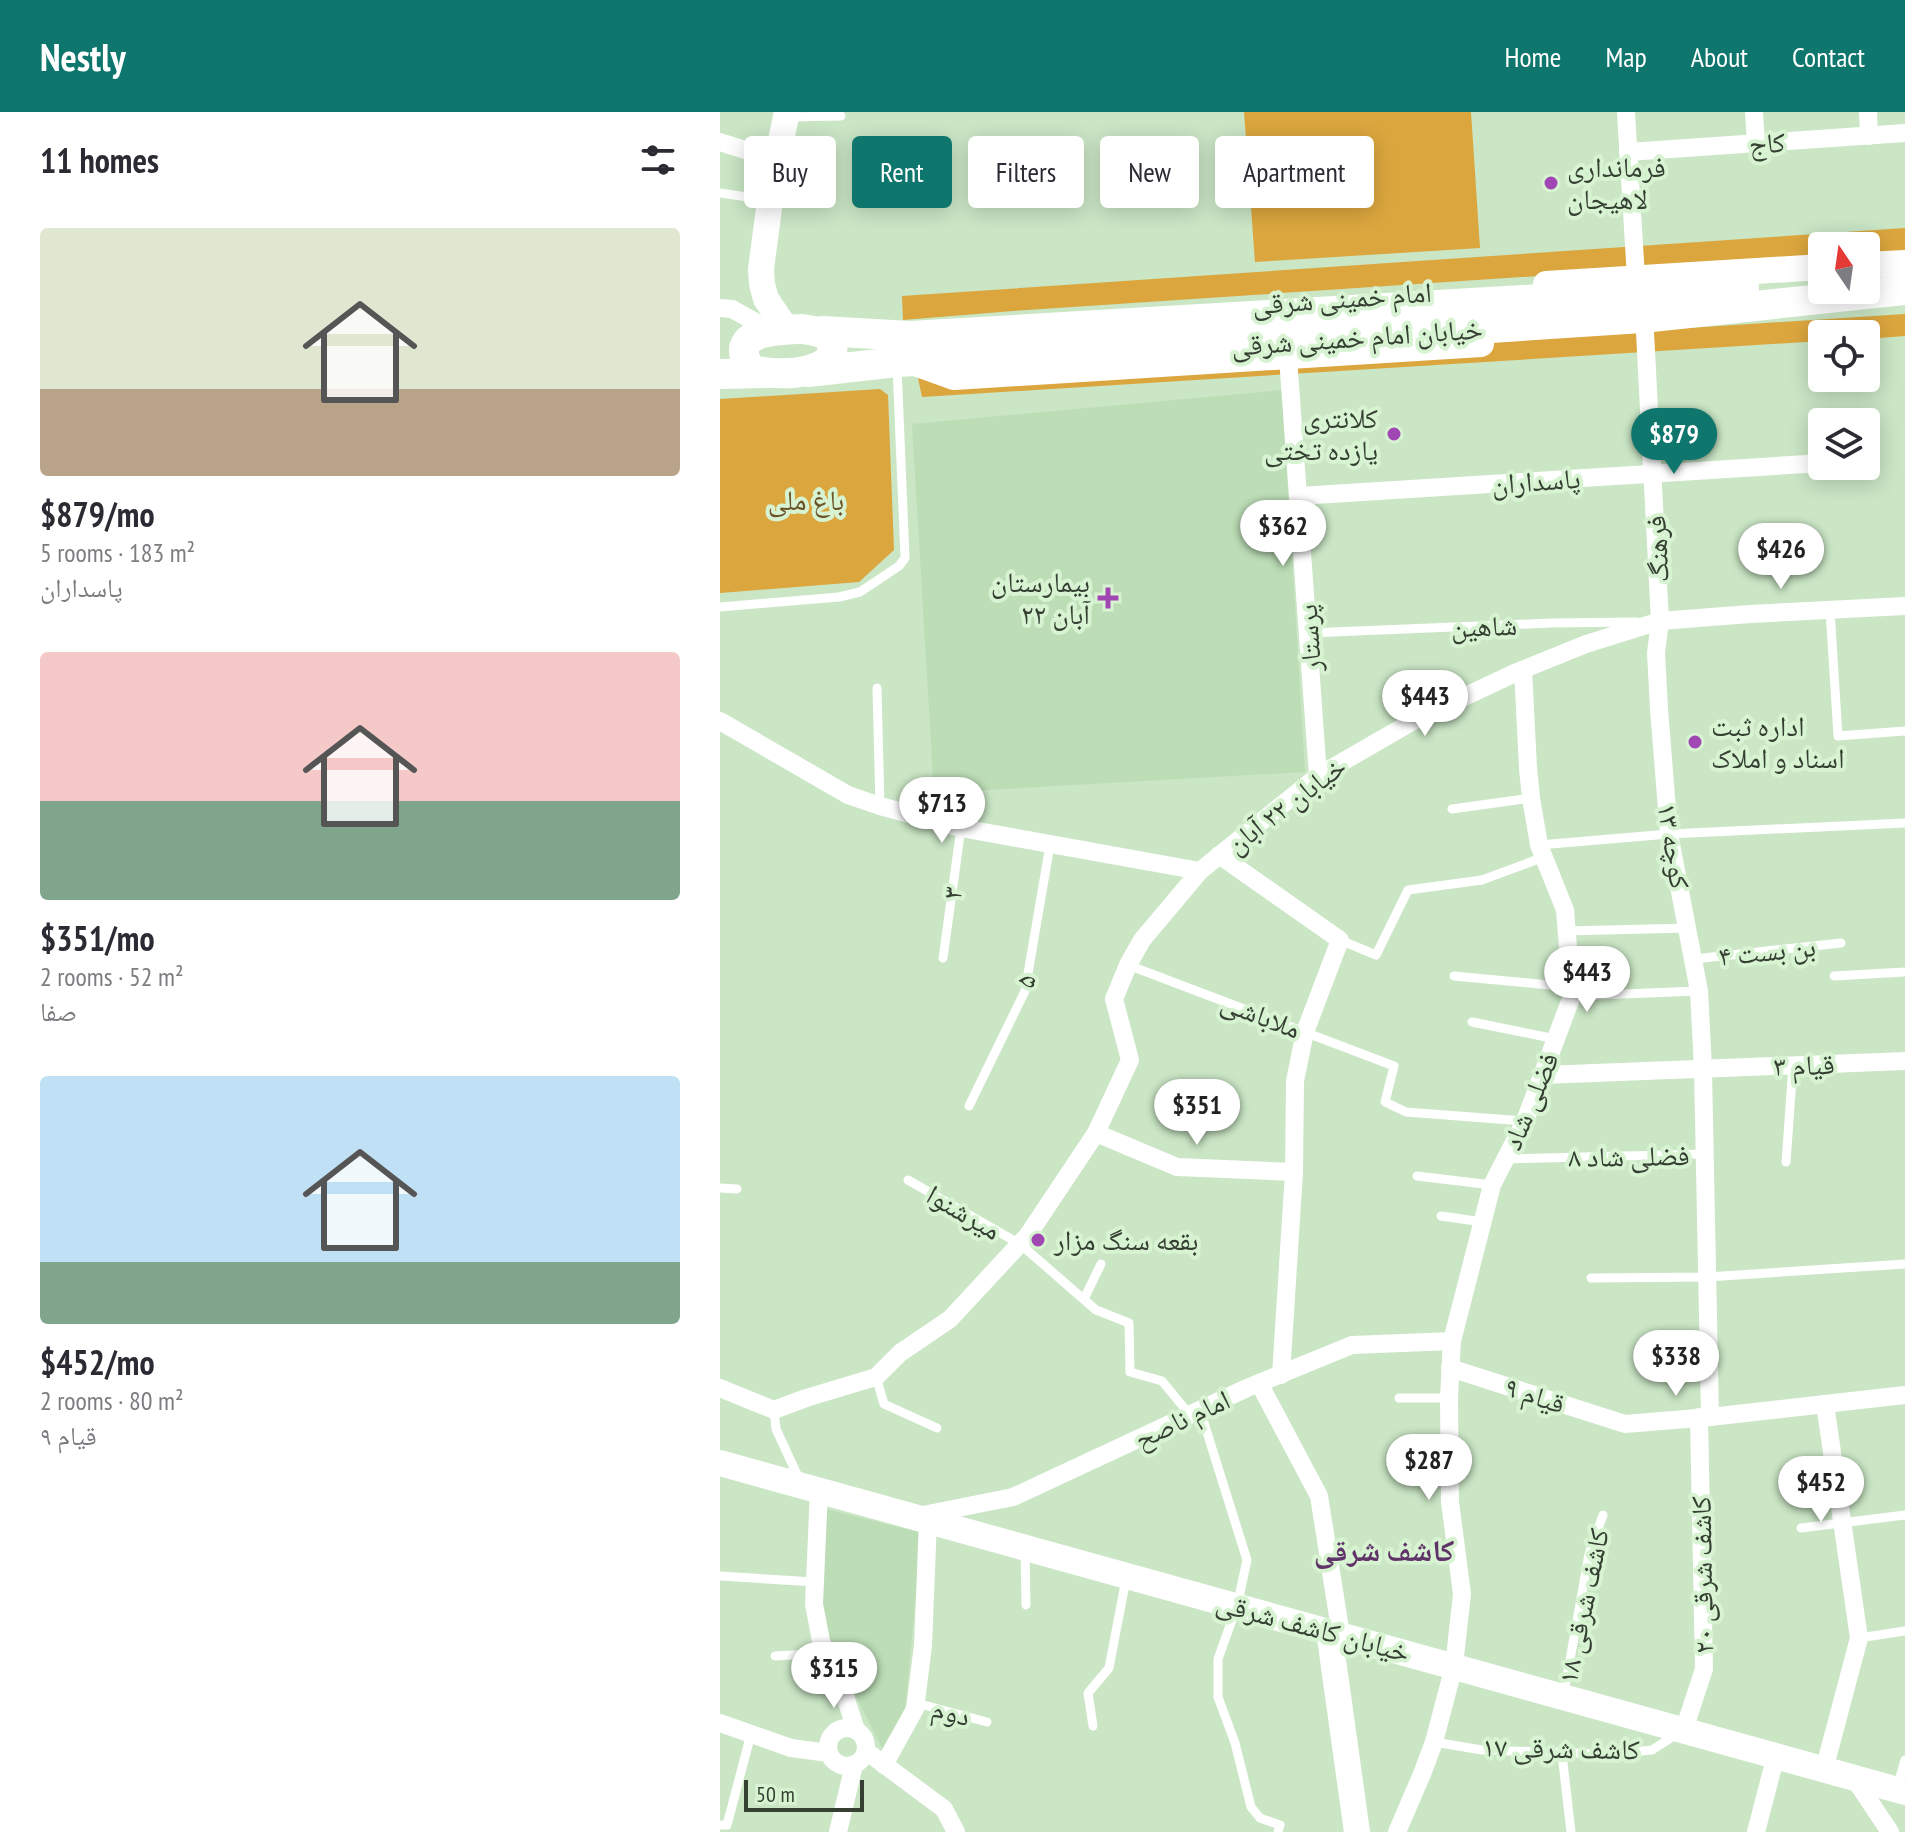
<!DOCTYPE html>
<meta charset="utf-8">
<style>
:root{--surface:#fff;--page:#f2f2f3;--text:#2b2b33;--muted:#7c7c81;--accent:#0f766e}
body{margin:0;font-family:"PT Sans Narrow","Noto Naskh Arabic",sans-serif;background:var(--page);color:var(--text);height:100vh;display:flex;flex-direction:column;font-size:30px;white-space:nowrap}
*{box-sizing:border-box;margin:0}
p{font-size:26px;color:var(--muted)}
.icon{flex:none;width:44px;height:44px;fill:none;stroke:currentColor;stroke-width:2;stroke-linecap:round;stroke-linejoin:round}
.map{position:relative;flex:1;overflow:hidden}
.details{display:flex;flex-direction:column;background:var(--surface);width:720px}
.details>*{flex:none}
.top-card{position:absolute;left:24px;top:24px;width:760px;height:72px;display:flex;gap:16px}
.needle{width:52px;rotate:347deg}
.tools{position:absolute;left:1088px;top:120px;display:grid;gap:16px}
.tools a{display:grid;place-items:center;width:72px;height:72px;border-radius:8px;background:var(--surface);box-shadow:0 4px 20px #0003;font-size:40px}
.scale{position:absolute;left:24px;bottom:20px;width:120px;box-sizing:border-box;padding-left:8px;border:4px solid #354033;border-top:0;font-size:22px;line-height:28px;white-space:nowrap;color:#354033;-webkit-text-stroke:6px #d7f3d2;paint-order:stroke}
.price{position:absolute;translate:-50% -68px;padding:0 18px;border-radius:28px;background:#fff;color:#222;font-size:26px;line-height:52px;filter:drop-shadow(0 2px 4px #0008)}
.price::after{content:'';position:absolute;left:50%;top:48px;width:24px;height:18px;margin-left:-12px;background:inherit;clip-path:polygon(0 0,100% 0,50% 100%)}
.price.on{background:var(--accent);color:#fff}
ul{padding:0;list-style:none}
li{display:grid;align-content:center;gap:16px;height:424px;padding:0 40px}
li span{display:grid;place-items:center;height:248px;border-radius:8px;color:#555}
li>.icon{margin-inline-start:auto}
span .icon{width:144px;height:144px;fill:#fffc;stroke-width:1}
li b{font-size:34px}
h2{display:flex;justify-content:space-between;align-items:center;height:96px;padding:0 40px;font-size:34px}
.tag{padding:0 28px;border-radius:8px;background:var(--surface);box-shadow:0 4px 20px #0003;font-size:28px;line-height:72px}
.tag.on{background:var(--accent);color:#fff}
header{display:flex;align-items:center;gap:48px;box-sizing:border-box;height:112px;padding:0 40px;background:var(--accent);color:#fff}
header strong{font-size:38px}
nav{display:flex;gap:44px;margin-inline-start:auto;font-size:28px}
main{display:flex;flex:1;min-height:0}
.map>svg:first-child{display:block}
.built{fill:#bcddb6}
.green{fill:#dba63e}
.lines{fill:none;stroke-linecap:round;stroke-linejoin:round}
.service{stroke:#fff;stroke-width:9}
.minor{stroke:#fff;stroke-width:18}
.secondary{stroke:#fff;stroke-width:26}
.primary{stroke:#fff;stroke-width:30}
.poi-dot{fill:#a147b3;stroke:#d7f3d2;stroke-width:3}
.labels{text-anchor:middle;stroke-width:8;stroke-linejoin:round;paint-order:stroke}
.street-label{font-size:28px;fill:#354033;stroke:#d7f3d2}
.poi-label{font-size:28px;fill:#354033;stroke:#d7f3d2;text-anchor:start}
.park-label{font-size:28px;fill:#6b5328;stroke:#d7f3d2}
.neighbourhood-label{font-size:30px;font-weight:bold;fill:#603469;stroke:#d7f3d2}
</style>
<header>
<strong>Nestly</strong>
<nav><a>Home</a><a>Map</a><a>About</a><a>Contact</a></nav>
</header>
<main>
<section class="details">
<h2>11 homes<svg class="icon" aria-label="filters" viewBox="0 0 24 24"><path d="M4 7h16M4 17h16"/><circle cx="9" cy="7" r="2"/><circle cx="15" cy="17" r="2"/></svg></h2>
<ul>
<li><span style="background:linear-gradient(#dfe7d0 65%,#b9a48a 0)"><svg class="icon" aria-label="home" viewBox="0 0 24 24"><path d="M3 11l9-7 9 7M6 9v11h12V9"/></svg></span><div><b>$879/mo</b><p>5 rooms · 183 m²</p><p>پاسداران</p></div></li>
<li><span style="background:linear-gradient(#f6c9c9 60%,#7fa58c 0)"><svg class="icon" aria-label="home" viewBox="0 0 24 24"><path d="M3 11l9-7 9 7M6 9v11h12V9"/></svg></span><div><b>$351/mo</b><p>2 rooms · 52 m²</p><p>صفا</p></div></li>
<li><span style="background:linear-gradient(#bfe0f5 75%,#7fa58c 0)"><svg class="icon" aria-label="home" viewBox="0 0 24 24"><path d="M3 11l9-7 9 7M6 9v11h12V9"/></svg></span><div><b>$452/mo</b><p>2 rooms · 80 m²</p><p>قیام ۹</p></div></li>
</ul>
</section>
<div class="map">
<svg width="1185" height="1720" viewBox="0 0 1185 1720">
<rect width="100%" height="100%" fill="#cae6c5"/>
<g class="built">
<path d="M 562,278 L 585,660 L 214,681 L 192,312 Z"/>
<path d="M 106,1397 L 202,1421 L 185,1597 L 162,1636 L 107,1526 L 100,1477 Z"/>
</g>
<g class="green">
<path d="M 524,0 L 751,0 L 760,136 L 535,150 Z"/>
<path d="M 1185,116 L 1185,140 L 1146,142 L 1146,134 L 1102,134 L 1102,145 L 293,199 L 183,208 L 182,184 Z"/>
<path d="M 1185,202 L 1185,224 L 1146,227 L 1146,222 L 1102,222 L 1102,229 L 202,285 L 198,266 Z"/>
<path d="M 160,277 L 168,283 L 174,438 L 139,470 L 0,481 L 0,287 Z"/>
</g>
<g class="lines">
<g class="service">
<path d="M 69,5 L 121,4"/>
<path d="M 0,81 L 47,88"/>
<path d="M 0,495 L 119,485 L 140,480 L 179,454 L 185,446 L 177,254"/>
<path d="M 1110,498 L 1118,624 L 1185,619"/>
<path d="M 588,521 L 832,511 L 917,510"/>
<path d="M 157,576 L 160,694"/>
<path d="M 732,697 L 811,686"/>
<path d="M 819,733 L 949,722 L 1185,711"/>
<path d="M 847,819 L 967,816"/>
<path d="M 620,828 L 656,843 L 688,778 L 762,768 L 824,745"/>
<path d="M 223,846 L 241,716"/>
<path d="M 974,847 L 1121,831"/>
<path d="M 408,853 L 674,954 L 665,990 L 686,1000 L 804,1009"/>
<path d="M 734,864 L 851,875"/>
<path d="M 1114,864 L 1185,860"/>
<path d="M 852,884 L 979,879"/>
<path d="M 752,910 L 836,927"/>
<path d="M 249,994 L 305,879 L 330,733"/>
<path d="M 786,1047 L 984,1042"/>
<path d="M 1066,1050 L 1073,953"/>
<path d="M 697,1064 L 772,1073"/>
<path d="M 188,1068 L 300,1132 L 376,1198 L 409,1211 L 410,1260 L 442,1269 L 470,1303"/>
<path d="M 0,1076 L 17,1077"/>
<path d="M 721,1104 L 763,1110"/>
<path d="M 871,1166 L 987,1165 L 1185,1152"/>
<path d="M 364,1187 L 381,1152"/>
<path d="M 156,1265 L 164,1292 L 217,1316"/>
<path d="M 679,1286 L 729,1286"/>
<path d="M 54,1298 L 56,1317 L 80,1369"/>
<path d="M 480,1298 L 527,1448 L 517,1494 L 498,1547 L 498,1585 L 515,1631 L 531,1695 L 540,1706 L 560,1713 L 558,1720"/>
<path d="M 1081,1416 L 1185,1403"/>
<path d="M 305,1439 L 306,1493"/>
<path d="M 0,1464 L 95,1470"/>
<path d="M 1139,1526 L 1185,1519"/>
<path d="M 55,1544 L 106,1541"/>
<path d="M 844,1581 L 869,1442 L 883,1403"/>
<path d="M 196,1591 L 267,1610"/>
<path d="M 373,1614 L 368,1581 L 389,1556 L 406,1467"/>
<path d="M 714,1630 L 762,1638 L 887,1642 L 932,1638 L 957,1622"/>
<path d="M 842,1642 L 851,1720"/>
<path d="M 1177,1676 L 1185,1648"/>
<path d="M 0,1713 L 7,1713 L 31,1622"/>
</g>
<g class="minor">
<path d="M 906,0 L 916,166"/>
<path d="M 1034,0 L 1036,31"/>
<path d="M 1148,0 L 1149,24"/>
<path d="M 0,30 L 57,48"/>
<path d="M 908,40 L 1185,21"/>
<path d="M 0,196 L 12,197 L 50,218"/>
<path d="M 925,220 L 940,509 L 936,541 L 939,597 L 949,722 L 979,879 L 983,957 L 990,1305"/>
<path d="M 568,245 L 598,664"/>
<path d="M 579,384 L 1102,351"/>
<path d="M 0,609 L 128,683 L 160,694 L 241,716 L 480,759"/>
<path d="M 499,743 L 620,828 L 585,920 L 575,969 L 574,1060 L 561,1263"/>
<path d="M 823,963 L 1185,949"/>
<path d="M 376,1021 L 457,1055 L 574,1060"/>
<path d="M 730,1256 L 905,1312 L 990,1305 L 1185,1283"/>
<path d="M 539,1271 L 599,1384 L 621,1523"/>
<path d="M 0,1276 L 54,1298 L 86,1286 L 156,1265 L 180,1241 L 230,1207 L 308,1123 L 376,1021 L 410,948 L 394,887 L 408,853 L 422,828 L 480,759 L 598,664 L 695,608 L 797,560 L 866,532 L 940,509 L 1030,502 L 1185,494"/>
<path d="M 99,1378 L 94,1492 L 101,1529 L 125,1584 L 136,1618"/>
<path d="M 198,1404 L 293,1385 L 527,1276 L 632,1233 L 732,1229"/>
<path d="M 0,1611 L 71,1636 L 109,1641"/>
<circle cx="127" cy="1635" r="19"/>
<path d="M 964,1618 L 984,1557 L 979,1305"/>
<path d="M 146,1639 L 224,1697 L 236,1720"/>
<path d="M 164,1653 L 195,1597 L 203,1534 L 208,1408"/>
<path d="M 1104,1658 L 1139,1526 L 1105,1292"/>
<path d="M 1134,1666 L 1170,1720"/>
<path d="M 118,1720 L 134,1653"/>
<path d="M 677,1720 L 702,1662 L 714,1630 L 734,1554 L 742,1482 L 730,1390 L 729,1286 L 732,1229 L 772,1073 L 805,1009 L 852,884 L 845,798 L 819,733 L 811,686 L 808,656 L 803,558"/>
<path d="M 1036,1720 L 1056,1643"/>
</g>
<g class="secondary">
<path d="M 67,0 L 53,66 L 41,157 L 42,172 L 46,187 L 67,218"/>
<path d="M 1146,153 L 1185,151"/>
<path d="M 826,172 L 1102,155"/>
<path d="M 195,251 L 234,265 L 761,232"/>
<path d="M 0,1351 L 1185,1680"/>
<path d="M 609,1519 L 637,1720"/>
</g>
<g class="primary">
<path d="M 82,217 C 103,220 120,223 109,249 C 87,264 57,263 31,258 C 5,218 57,218 82,217 Z"/>
<path d="M 102,219 L 190,224 L 1024,175"/>
<path d="M 88,260 L 177,250 L 559,230 L 922,206 L 1185,178"/>
<path d="M 0,262 L 49,261"/>
</g>
</g>
<g class="poi-dot">
<circle cx="831" cy="71" r="8"/>
<circle cx="674" cy="322" r="8"/>
<path d="M384 474h8v8h8v8h-8v8h-8v-8h-8v-8h8z"/>
<circle cx="975" cy="630" r="8"/>
<circle cx="318" cy="1128" r="8"/>
</g>
<g class="labels">
<g class="street-label">
<text transform="translate(1047 31) rotate(-4)" y="10">کاج</text>
<text transform="translate(622 186) rotate(-4)" y="10">امام خمینی شرقی</text>
<text transform="translate(637 225) rotate(-4)" y="10">خیابان امام خمینی شرقی</text>
<text transform="translate(816 369) rotate(-4)" y="10">پاسداران</text>
<text transform="translate(937 437) rotate(-93)" y="10">فرهنگ</text>
<text transform="translate(764 514) rotate(-2)" y="10">شاهین</text>
<text transform="translate(589 526) rotate(-94)" y="10">پرستار</text>
<text transform="translate(566 693) rotate(-37)" y="10">خیابان ۲۲ آبان</text>
<text transform="translate(954 734) rotate(81)" y="10">کوچه ۱۳</text>
<text transform="translate(232 781) rotate(-82)" y="10">۳</text>
<text transform="translate(1047 839) rotate(-6)" y="10">بن بست ۴</text>
<text transform="translate(305 869) rotate(-76)" y="10">۵</text>
<text transform="translate(541 903) rotate(21)" y="10">ملاباشی</text>
<text transform="translate(1084 953) rotate(-2)" y="10">قیام ۳</text>
<text transform="translate(810 989) rotate(-67)" y="10">فضلی شاد</text>
<text transform="translate(909 1044) rotate(-1)" y="10">فضلی شاد ۸</text>
<text transform="translate(244 1100) rotate(30)" y="10">میرشنوا</text>
<text transform="translate(815 1283) rotate(18)" y="10">قیام ۹</text>
<text transform="translate(462 1307) rotate(-25)" y="10">امام ناصح</text>
<text transform="translate(982 1463) rotate(-91)" y="10">کاشف شرقی ۲۰</text>
<text transform="translate(863 1494) rotate(-78)" y="10">کاشف شرقی ۱۸</text>
<text transform="translate(593 1515) rotate(15)" y="10">خیابان کاشف شرقی</text>
<text transform="translate(231 1600) rotate(14)" y="10">دوم</text>
<text transform="translate(841 1636) rotate(1)" y="10">کاشف شرقی ۱۷</text>
</g>
<g class="poi-label">
<text x="847" y="65">فرمانداری<tspan x="847" dy="32">لاهیجان</tspan></text>
<text x="658" y="316" text-anchor="end">کلانتری<tspan x="658" dy="32">یازده تختی</tspan></text>
<text x="370" y="480" text-anchor="end">بیمارستان<tspan x="370" dy="32">۲۲ آبان</tspan></text>
<text x="991" y="624">اداره ثبت<tspan x="991" dy="32">اسناد و املاک</tspan></text>
<text x="334" y="1138">بقعه سنگ مزار</text>
</g>
<g class="park-label">
<text x="86" y="398">باغ ملی</text>
</g>
<g class="neighbourhood-label">
<text x="664" y="1449">کاشف شرقی</text>
</g>
</g>
</svg>
<div class="tools">
<a><svg class="needle" viewBox="-14 -14 28 28"><path d="M0-13l5 13h-10z" fill="#e53935"/><path d="M0 13l5-13h-10z" fill="#7c7c81"/></svg></a>
<a><svg class="icon" aria-label="locate" viewBox="0 0 24 24"><circle cx="12" cy="12" r="6"/><path d="M12 2v4M12 18v4M2 12h4M18 12h4"/></svg></a>
<a><svg class="icon" aria-label="layers" viewBox="0 0 24 24"><path d="M12 4l9 5-9 5-9-5zM3 14l9 5 9-5"/></svg></a>
</div>
<div class="scale">50 m</div>
<b class="price on" style="left:954px;top:364px">$879</b>
<b class="price" style="left:563px;top:456px">$362</b>
<b class="price" style="left:1061px;top:479px">$426</b>
<b class="price" style="left:705px;top:626px">$443</b>
<b class="price" style="left:222px;top:733px">$713</b>
<b class="price" style="left:867px;top:902px">$443</b>
<b class="price" style="left:477px;top:1035px">$351</b>
<b class="price" style="left:956px;top:1286px">$338</b>
<b class="price" style="left:709px;top:1390px">$287</b>
<b class="price" style="left:1101px;top:1412px">$452</b>
<b class="price" style="left:114px;top:1598px">$315</b>
<div class="top-card">
<a class="tag">Buy</a>
<a class="tag on">Rent</a>
<a class="tag">Filters</a>
<a class="tag">New</a>
<a class="tag">Apartment</a>
</div>
</div>
</main>
